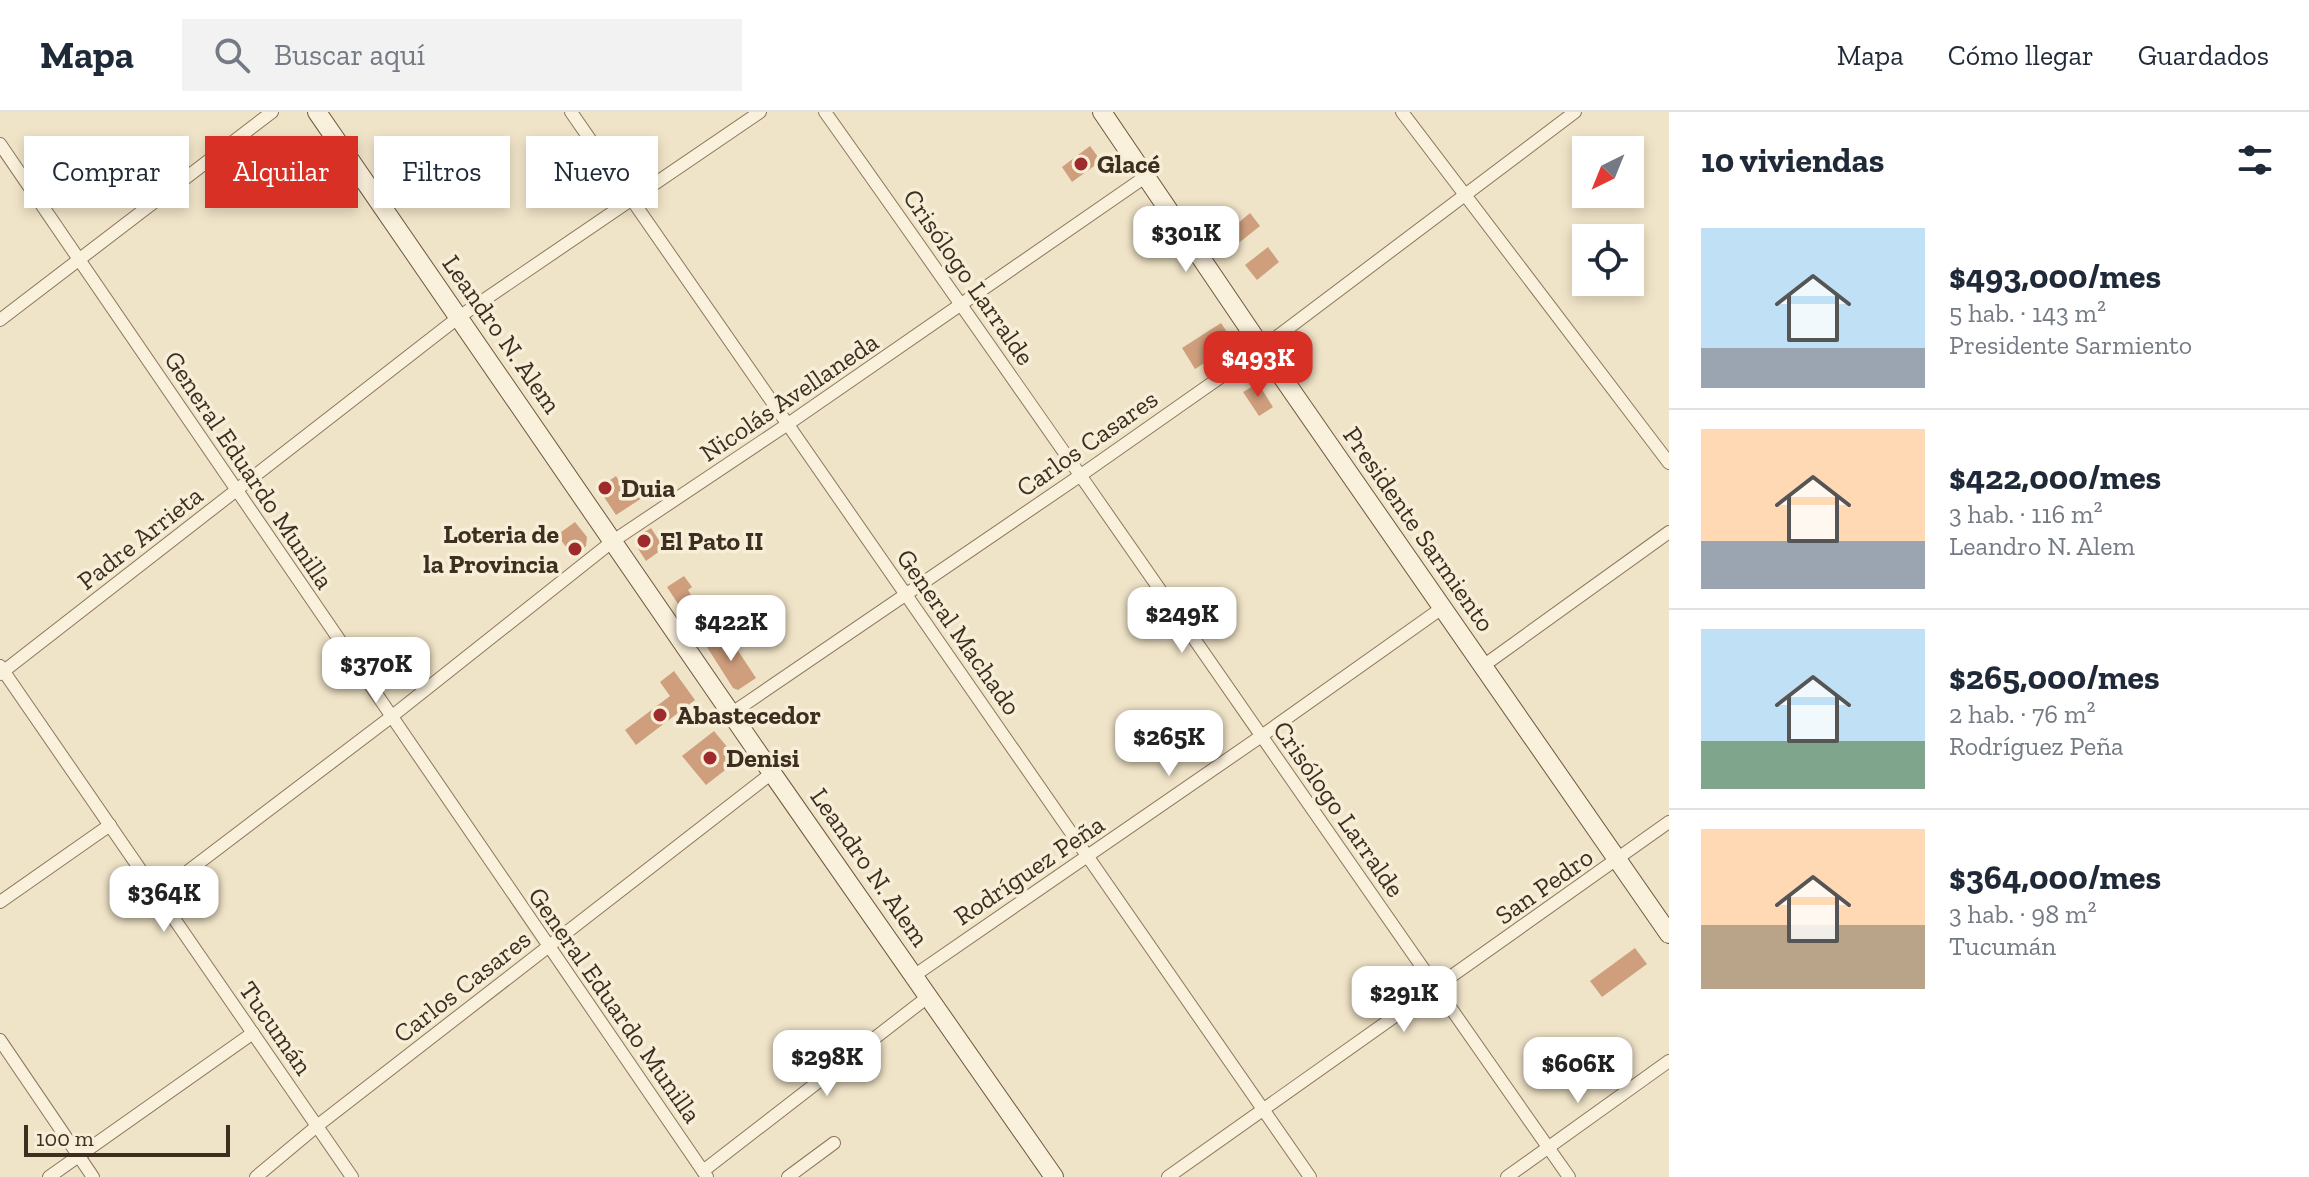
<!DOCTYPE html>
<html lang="es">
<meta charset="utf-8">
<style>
:root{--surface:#fff;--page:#f2f2f3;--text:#1f2937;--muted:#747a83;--line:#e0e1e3;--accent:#d93025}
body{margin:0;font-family:"Zilla Slab",serif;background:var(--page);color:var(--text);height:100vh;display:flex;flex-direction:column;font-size:30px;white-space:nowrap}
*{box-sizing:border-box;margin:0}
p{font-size:26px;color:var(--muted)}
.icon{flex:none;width:44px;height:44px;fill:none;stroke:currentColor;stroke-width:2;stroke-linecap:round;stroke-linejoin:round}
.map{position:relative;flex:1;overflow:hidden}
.drawer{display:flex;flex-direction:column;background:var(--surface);width:640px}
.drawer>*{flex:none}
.banner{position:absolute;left:24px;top:24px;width:760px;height:72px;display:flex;gap:16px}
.needle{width:52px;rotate:223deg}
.fabs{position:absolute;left:1572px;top:24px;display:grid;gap:16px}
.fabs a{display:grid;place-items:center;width:72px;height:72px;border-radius:0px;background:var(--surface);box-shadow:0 4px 12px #0003;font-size:40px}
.scale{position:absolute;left:24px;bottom:20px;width:206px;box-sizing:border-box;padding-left:8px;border:4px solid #3d2e20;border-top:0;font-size:22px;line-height:28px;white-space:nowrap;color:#3d2e20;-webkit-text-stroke:6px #f7eed8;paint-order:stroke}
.price{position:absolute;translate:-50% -68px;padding:0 18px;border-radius:16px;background:#fff;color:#222;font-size:26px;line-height:52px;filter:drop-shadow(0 2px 4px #0008)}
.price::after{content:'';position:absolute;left:50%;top:48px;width:24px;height:18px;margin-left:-12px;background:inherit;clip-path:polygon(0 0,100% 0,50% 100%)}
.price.active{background:var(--accent);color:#fff}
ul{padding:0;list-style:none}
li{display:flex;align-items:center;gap:24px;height:200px;padding:0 32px}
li+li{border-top:2px solid var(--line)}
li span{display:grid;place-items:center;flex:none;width:224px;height:160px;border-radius:0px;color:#555}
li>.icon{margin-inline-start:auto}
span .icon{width:96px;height:96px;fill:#fffc;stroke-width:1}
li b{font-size:34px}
h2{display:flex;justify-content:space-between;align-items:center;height:96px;padding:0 32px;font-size:34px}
.chip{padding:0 28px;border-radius:0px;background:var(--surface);box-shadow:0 4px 12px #0003;font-size:28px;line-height:72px}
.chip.active{background:var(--accent);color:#fff}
header{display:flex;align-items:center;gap:48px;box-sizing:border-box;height:112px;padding:0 40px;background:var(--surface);border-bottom:2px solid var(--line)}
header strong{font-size:38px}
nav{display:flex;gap:44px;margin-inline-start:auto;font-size:28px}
.search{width:560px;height:72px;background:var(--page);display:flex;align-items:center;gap:20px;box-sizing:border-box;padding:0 28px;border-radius:0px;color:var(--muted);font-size:30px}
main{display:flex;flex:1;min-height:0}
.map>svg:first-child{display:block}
.building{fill:#cf9f7d}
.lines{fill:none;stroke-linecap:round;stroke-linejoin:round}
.street-casing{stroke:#8d765c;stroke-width:14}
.secondary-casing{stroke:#6f573f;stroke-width:20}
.street{stroke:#faf1dc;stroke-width:12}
.secondary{stroke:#faf1dc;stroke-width:18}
.poi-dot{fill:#9e2a2b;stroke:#f7eed8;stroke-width:3}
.labels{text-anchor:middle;stroke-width:7;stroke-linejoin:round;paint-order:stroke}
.poi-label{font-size:26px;font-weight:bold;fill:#3d2e20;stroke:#f7eed8;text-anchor:start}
.street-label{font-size:26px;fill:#3d2e20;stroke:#f7eed8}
</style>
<header>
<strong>Mapa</strong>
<div class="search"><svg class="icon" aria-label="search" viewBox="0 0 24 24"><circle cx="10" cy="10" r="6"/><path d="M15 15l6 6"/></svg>Buscar aquí</div>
<nav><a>Mapa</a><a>Cómo llegar</a><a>Guardados</a></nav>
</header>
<main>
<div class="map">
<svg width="1669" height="1065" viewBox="0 0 1669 1065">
<rect width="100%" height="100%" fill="#f0e4c8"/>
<g class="building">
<path d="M 1090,34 L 1101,49 L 1072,70 L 1062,55 Z"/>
<path d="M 1250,101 L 1260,114 L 1235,134 L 1225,122 Z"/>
<path d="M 1268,135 L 1279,150 L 1257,168 L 1245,153 Z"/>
<path d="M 1221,211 L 1231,226 L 1230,235 L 1195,257 L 1182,236 Z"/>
<path d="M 1258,271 L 1273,295 L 1259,304 L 1243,280 Z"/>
<path d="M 616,364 L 625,379 L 634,373 L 642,386 L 616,403 L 598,376 Z"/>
<path d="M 575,410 L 587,425 L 586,434 L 573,444 L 557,423 Z"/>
<path d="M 651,416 L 664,436 L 646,449 L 637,435 L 640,423 Z"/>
<path d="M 684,464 L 692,475 L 688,478 L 701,499 L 687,508 L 681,499 L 682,498 L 667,475 Z"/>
<path d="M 727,522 L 756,566 L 738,578 L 733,576 L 707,535 Z"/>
<path d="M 674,559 L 695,588 L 636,633 L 625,618 L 670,584 L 660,570 Z"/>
<path d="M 714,619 L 738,648 L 706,673 L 682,644 Z"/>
<path d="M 1635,836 L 1647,852 L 1602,885 L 1590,869 Z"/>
</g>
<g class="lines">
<g class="street-casing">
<g id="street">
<path d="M 571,0 L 1310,1065"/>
<path d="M 825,0 C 1076,353 1320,711 1569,1065"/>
<path d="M 1402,0 L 1669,351"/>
<path d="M 0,32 L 707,1065"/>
<path d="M 0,208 L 272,0"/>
<path d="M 0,554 L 352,1065"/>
<path d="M 1483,554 L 1669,420"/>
<path d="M 0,562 L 459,205 L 760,0"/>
<path d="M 732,601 L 1081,363 L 1262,236 L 1575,0"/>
<path d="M 158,782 L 391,605 L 613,429 L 788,312 L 1145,65"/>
<path d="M 0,790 L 110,713"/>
<path d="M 915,863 L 1260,625 L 1442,496"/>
<path d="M 0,928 L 93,1065"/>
<path d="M 703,1059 L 929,884"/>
<path d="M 49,1065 L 253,921"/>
<path d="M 256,1065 L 317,1014 L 772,661"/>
<path d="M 788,1065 L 834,1031"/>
<path d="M 1168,1065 L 1669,710"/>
<path d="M 1507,1065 L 1669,949"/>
</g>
</g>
<g class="secondary-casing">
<g id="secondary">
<path d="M 317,0 L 772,661 L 1054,1065"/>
<path d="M 1102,0 L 1262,236 L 1669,822"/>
</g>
</g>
<use href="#street" class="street"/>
<use href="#secondary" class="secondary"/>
</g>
<g class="poi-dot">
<circle cx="1081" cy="52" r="8"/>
<circle cx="605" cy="376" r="8"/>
<circle cx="644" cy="429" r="8"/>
<circle cx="575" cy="437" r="8"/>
<circle cx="660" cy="603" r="8"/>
<circle cx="710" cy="646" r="8"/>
</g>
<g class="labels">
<g class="poi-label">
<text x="1097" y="61">Glacé</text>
<text x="621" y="385">Duia</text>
<text x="559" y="431" text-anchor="end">Loteria de<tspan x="559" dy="30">la Provincia</tspan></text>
<text x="660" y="438">El Pato II</text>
<text x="676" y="612">Abastecedor</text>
<text x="726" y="655">Denisi</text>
</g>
<g class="street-label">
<text transform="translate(969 165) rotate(55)" y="9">Crisólogo Larralde</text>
<text transform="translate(502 222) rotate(55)" y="9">Leandro N. Alem</text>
<text transform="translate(789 285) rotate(-34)" y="9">Nicolás Avellaneda</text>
<text transform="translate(1087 331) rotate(-35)" y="9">Carlos Casares</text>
<text transform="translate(249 358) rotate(56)" y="9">General Eduardo Munilla</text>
<text transform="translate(1419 417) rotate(55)" y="9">Presidente Sarmiento</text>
<text transform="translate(140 426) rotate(-38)" y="9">Padre Arrieta</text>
<text transform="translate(959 520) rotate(55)" y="9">General Machado</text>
<text transform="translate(1339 697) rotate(55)" y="9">Crisólogo Larralde</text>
<text transform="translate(870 755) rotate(55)" y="9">Leandro N. Alem</text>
<text transform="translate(1029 758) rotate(-34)" y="9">Rodríguez Peña</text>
<text transform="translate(1544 774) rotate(-35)" y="9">San Pedro</text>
<text transform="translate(462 874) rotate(-38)" y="9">Carlos Casares</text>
<text transform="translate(615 893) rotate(55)" y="9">General Eduardo Munilla</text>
<text transform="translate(276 916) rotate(55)" y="9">Tucumán</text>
</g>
</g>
</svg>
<div class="fabs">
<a><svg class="needle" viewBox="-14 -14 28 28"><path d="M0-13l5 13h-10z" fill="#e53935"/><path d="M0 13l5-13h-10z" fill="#747a83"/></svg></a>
<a><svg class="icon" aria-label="locate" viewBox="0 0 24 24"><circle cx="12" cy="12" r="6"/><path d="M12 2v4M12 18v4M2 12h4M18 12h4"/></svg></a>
</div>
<div class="scale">100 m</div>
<b class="price" style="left:1186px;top:162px">$301K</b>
<b class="price active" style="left:1258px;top:287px">$493K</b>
<b class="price" style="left:1182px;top:543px">$249K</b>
<b class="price" style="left:731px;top:551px">$422K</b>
<b class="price" style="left:376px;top:593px">$370K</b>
<b class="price" style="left:1169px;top:666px">$265K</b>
<b class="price" style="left:164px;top:822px">$364K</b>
<b class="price" style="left:1404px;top:922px">$291K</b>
<b class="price" style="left:827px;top:986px">$298K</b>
<b class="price" style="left:1578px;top:993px">$606K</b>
<div class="banner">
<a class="chip">Comprar</a>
<a class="chip active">Alquilar</a>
<a class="chip">Filtros</a>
<a class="chip">Nuevo</a>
</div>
</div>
<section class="drawer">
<h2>10 viviendas<svg class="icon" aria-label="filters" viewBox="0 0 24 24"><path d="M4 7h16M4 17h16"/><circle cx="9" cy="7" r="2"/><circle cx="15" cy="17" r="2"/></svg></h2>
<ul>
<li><span style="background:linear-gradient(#bfe0f5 75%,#9aa5b1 0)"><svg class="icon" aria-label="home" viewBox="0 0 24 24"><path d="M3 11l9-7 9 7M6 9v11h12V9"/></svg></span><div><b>$493,000/mes</b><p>5 hab. · 143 m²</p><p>Presidente Sarmiento</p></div></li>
<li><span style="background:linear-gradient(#ffd9b3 70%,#9aa5b1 0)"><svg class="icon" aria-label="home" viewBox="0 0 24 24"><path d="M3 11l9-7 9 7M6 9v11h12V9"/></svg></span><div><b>$422,000/mes</b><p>3 hab. · 116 m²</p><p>Leandro N. Alem</p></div></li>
<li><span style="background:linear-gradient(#bfe0f5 70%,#7fa58c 0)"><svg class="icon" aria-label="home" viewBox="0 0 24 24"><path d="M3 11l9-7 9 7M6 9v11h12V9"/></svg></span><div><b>$265,000/mes</b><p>2 hab. · 76 m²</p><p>Rodríguez Peña</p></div></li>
<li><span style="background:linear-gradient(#ffd9b3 60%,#b9a48a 0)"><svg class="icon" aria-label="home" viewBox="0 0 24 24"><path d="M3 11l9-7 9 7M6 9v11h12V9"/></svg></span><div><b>$364,000/mes</b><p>3 hab. · 98 m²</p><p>Tucumán</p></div></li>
</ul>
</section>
</main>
